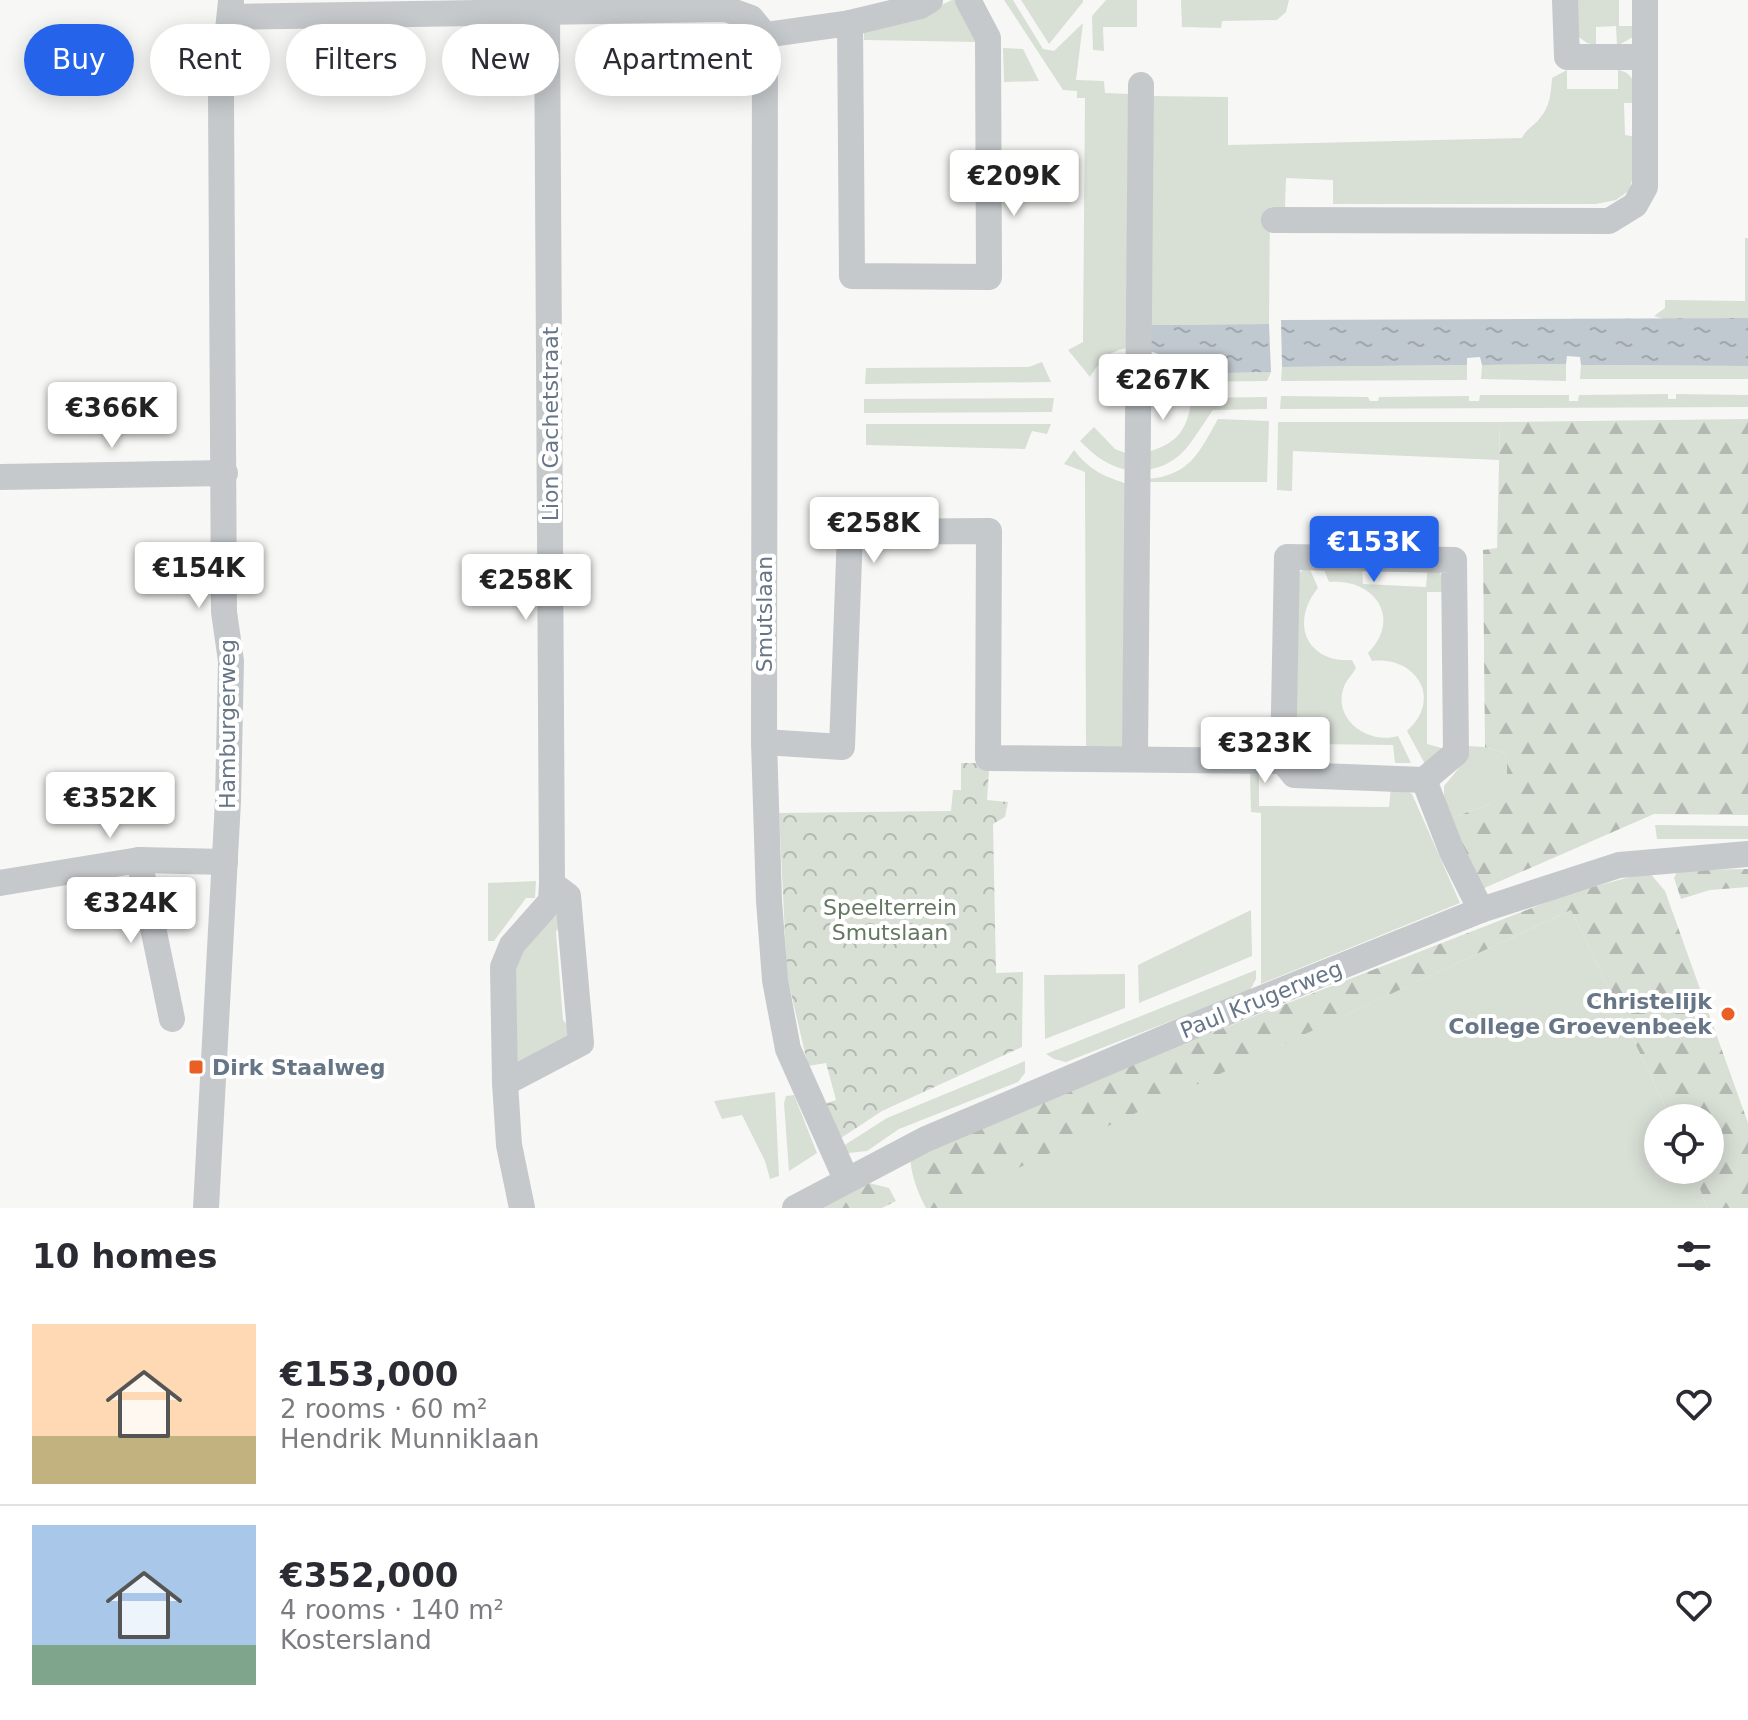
<!DOCTYPE html>
<meta charset="utf-8">
<style>
:root{--surface:#fff;--page:#f2f2f3;--text:#2b2b33;--muted:#7c7c81;--line:#e1e1e2;--accent:#2563eb}
body{margin:0;font-family:"DejaVu Sans",sans-serif;background:var(--page);color:var(--text);height:100vh;display:flex;flex-direction:column;font-size:30px;white-space:nowrap}
*{box-sizing:border-box;margin:0}
p{font-size:26px;color:var(--muted)}
.icon{flex:none;width:44px;height:44px;fill:none;stroke:currentColor;stroke-width:2;stroke-linecap:round;stroke-linejoin:round}
.map{position:relative;height:1208px;overflow:hidden}
.sheet{display:flex;flex-direction:column;background:var(--surface);flex:1}
.sheet>*{flex:none}
.hud{position:absolute;left:24px;top:24px;width:800px;height:72px;display:flex;gap:16px}
.controls{position:absolute;left:1644px;top:1104px;display:grid;gap:16px}
.controls a{display:grid;place-items:center;width:80px;height:80px;border-radius:50%;background:var(--surface);box-shadow:0 4px 20px #0003;font-size:40px}
.price{position:absolute;translate:-50% -68px;padding:0 18px;border-radius:8px;background:#fff;color:#222;font-size:26px;line-height:52px;filter:drop-shadow(0 2px 4px #0008)}
.price::after{content:'';position:absolute;left:50%;top:48px;width:24px;height:18px;margin-left:-12px;background:inherit;clip-path:polygon(0 0,100% 0,50% 100%)}
.price.active{background:var(--accent);color:#fff}
ul{padding:0;list-style:none}
li{display:flex;align-items:center;gap:24px;height:200px;padding:0 32px}
li+li{border-top:2px solid var(--line)}
li span{display:grid;place-items:center;flex:none;width:224px;height:160px;border-radius:0px;color:#555}
li>.icon{margin-inline-start:auto}
span .icon{width:96px;height:96px;fill:#fffc;stroke-width:1}
li b{font-size:34px}
h2{display:flex;justify-content:space-between;align-items:center;height:96px;padding:0 32px;font-size:34px}
.chip{padding:0 28px;border-radius:36px;background:var(--surface);box-shadow:0 4px 20px #0003;font-size:28px;line-height:72px}
.chip.active{background:var(--accent);color:#fff}
.map>svg:first-child{display:block}
.grass{fill:#d8dfd5}
.forest{fill:url(#forest-firs)}
.park{fill:url(#park-crowns)}
.water{fill:url(#water-ripples)}
.lines{fill:none;stroke-linecap:round;stroke-linejoin:round}
.minor{stroke:#c5c9cc;stroke-width:26}
.poi-dot{fill:#e95f24;stroke:#fff;stroke-width:3}
.labels{text-anchor:middle;stroke-width:8;stroke-linejoin:round;paint-order:stroke}
.street-label{font-size:22px;fill:#667687;stroke:#fff}
.park-label{font-size:22px;fill:#647861;stroke:#fff}
.poi-label{font-size:22px;font-weight:bold;fill:#667687;stroke:#fff;text-anchor:end}
</style>
<div class="map">
<svg width="1748" height="1208" viewBox="0 0 1748 1208">
<defs>
<pattern id="forest-firs" width="22" height="20" patternUnits="userSpaceOnUse" patternTransform="scale(2)"><rect width="22" height="20" fill="#d8dfd5"/><path d="M5 1l3.5 6h-7zM16 11l3.5 6h-7z" fill="#b3b9b2"/></pattern>
<pattern id="park-crowns" width="20" height="18" patternUnits="userSpaceOnUse" patternTransform="scale(2)"><rect width="20" height="18" fill="#d8dfd5"/><path d="M2 6a3 3 0 1 1 6 0M12 15a3 3 0 1 1 6 0" fill="none" stroke="#b3b9b2"/></pattern>
<pattern id="water-ripples" width="26" height="14" patternUnits="userSpaceOnUse" patternTransform="scale(2)"><rect width="26" height="14" fill="#c0c9cf"/><path d="M2 4q2-2 4 0t4 0M15 11q2-2 4 0t4 0" fill="none" stroke="#a0a8ae"/></pattern>
</defs>
<rect width="100%" height="100%" fill="#f7f8f5"/>
<g class="grass">
<path d="M 952,0 L 956,0 L 978,42 L 864,40 L 864,27 L 918,16 Z"/>
<path d="M 1004,0 L 1013,0 L 1043,49 L 1054,51 L 1083,23 L 1076,80 L 1104,81 L 1105,93 L 1130,94 L 1129,348 C 1109,350 1100,361 1090,377 L 1068,350 L 1083,342 L 1085,98 L 1077,98 L 1077,91 L 1063,90 Z"/>
<path d="M 1021,0 L 1083,0 L 1083,2 L 1049,44 Z"/>
<path d="M 1106,0 L 1137,0 L 1137,27 L 1103,27 L 1104,51 L 1093,50 L 1092,16 Z"/>
<path d="M 1181,0 L 1289,0 L 1286,12 L 1277,20 L 1222,21 L 1221,28 L 1182,27 Z"/>
<path d="M 1577,0 L 1619,0 L 1619,26 L 1636,26 L 1633,37 L 1617,46 L 1616,26 L 1596,27 L 1596,45 L 1587,43 L 1579,37 Z"/>
<path d="M 1003,48 L 1023,49 L 1039,81 L 1004,82 Z"/>
<path d="M 1567,70 L 1567,89 L 1618,89 L 1618,70 C 1636,73 1635,87 1634,103 L 1624,103 L 1625,135 L 1637,137 L 1635,165 L 1630,190 L 1616,200 L 1596,204 L 1333,204 L 1333,180 L 1286,178 L 1285,207 L 1270,207 L 1269,324 L 1150,325 L 1150,96 L 1228,97 L 1228,145 L 1522,138 C 1527,128 1534,126 1540,118 C 1550,107 1551,92 1552,78 Z"/>
<path d="M 1745,238 L 1748,238 L 1748,318 L 1664,319 L 1654,316 L 1665,308 L 1665,300 L 1745,301 Z"/>
<path d="M 1042,362 L 1051,382 L 865,384 L 866,368 L 1029,367 Z"/>
<path d="M 1566,364 L 1566,381 L 1481,379 L 1482,365 Z"/>
<path d="M 1467,365 L 1467,380 L 1281,381 L 1282,367 Z"/>
<path d="M 1581,365 L 1748,366 L 1748,379 L 1580,379 Z"/>
<path d="M 1271,372 L 1267,381 L 1188,382 L 1183,374 Z"/>
<path d="M 1668,394 L 1668,399 L 1676,399 L 1676,394 L 1748,395 L 1748,407 L 1280,409 L 1281,396 L 1368,397 L 1370,401 L 1378,401 L 1379,397 L 1469,396 L 1469,401 L 1479,401 L 1480,395 L 1569,395 L 1569,401 L 1578,401 L 1579,395 Z"/>
<path d="M 1267,397 L 1267,409 L 1213,410 C 1193,437 1184,465 1146,470 L 1148,452 C 1180,442 1187,429 1192,398 Z"/>
<path d="M 1054,398 L 1052,412 L 864,413 L 864,399 Z"/>
<path d="M 1218,419 L 1269,421 L 1267,482 L 1148,482 L 1148,479 C 1191,475 1199,452 1218,419 Z"/>
<path d="M 1278,422 L 1500,422 L 1499,460 L 1293,451 L 1292,491 L 1277,490 Z"/>
<path d="M 866,424 L 1051,424 L 1047,434 L 1032,431 L 1025,449 L 866,445 Z"/>
<path d="M 1094,427 L 1115,449 L 1128,454 L 1127,470 C 1106,465 1095,456 1080,441 Z"/>
<path d="M 1074,450 C 1089,470 1105,477 1128,484 L 1125,749 L 1086,747 L 1085,472 L 1064,464 Z"/>
<path d="M 1322,565 L 1362,568 L 1363,584 L 1426,587 L 1428,565 L 1440,572 L 1445,592 L 1427,592 L 1427,744 L 1445,749 L 1425,764 L 1407,731 C 1443,700 1417,656 1372,661 L 1368,653 C 1403,618 1374,578 1329,582 Z"/>
<path d="M 1309,567 L 1318,588 C 1290,622 1306,663 1352,660 L 1356,668 C 1353,673 1348,679 1345,684 C 1330,718 1367,745 1398,736 L 1411,763 L 1395,763 L 1393,745 L 1308,744 L 1308,763 L 1296,757 L 1293,747 L 1298,573 Z"/>
<path d="M 1468,746 L 1485,747 L 1507,754 L 1507,794 L 1487,805 L 1449,819 L 1444,802 L 1444,786 L 1459,768 Z"/>
<path d="M 1250,773 L 1259,774 L 1259,806 L 1389,807 L 1391,788 L 1401,788 L 1412,794 L 1460,903 L 1261,984 L 1261,813 L 1251,812 Z"/>
<path d="M 1655,825 L 1748,826 L 1748,839 L 1657,839 Z"/>
<path d="M 536,881 L 535,898 L 526,898 L 494,941 L 488,941 L 488,883 Z"/>
<path d="M 559,908 L 562,921 L 556,932 L 563,1020 L 569,1027 L 570,1036 L 515,1067 L 513,983 L 517,959 Z"/>
<path d="M 1251,910 L 1252,956 L 1139,1003 L 1138,965 Z"/>
<path d="M 1571,910 L 1671,1118 L 1658,1118 L 1658,1170 L 1693,1170 L 1707,1208 L 942,1208 L 940,1204 Z"/>
<path d="M 1256,970 L 1256,979 L 1250,990 L 1066,1062 L 1054,1059 L 1046,1054 Z"/>
<path d="M 1125,974 L 1125,1008 L 1045,1039 L 1044,975 Z"/>
<path d="M 1025,1061 L 1025,1073 L 1018,1082 L 899,1129 L 867,1151 L 849,1153 L 840,1148 L 887,1118 Z"/>
<path d="M 775,1092 L 779,1176 L 770,1179 L 765,1161 L 742,1115 L 722,1119 L 714,1101 Z"/>
<path d="M 794,1095 L 817,1153 L 789,1171 L 784,1103 L 786,1096 Z"/>
</g>
<g class="forest">
<path d="M 1748,419 L 1748,815 L 1654,814 L 1482,889 L 1449,819 L 1487,805 L 1507,793 L 1507,754 L 1485,747 L 1483,550 L 1497,548 L 1500,422 Z"/>
<path d="M 1748,869 L 1748,887 L 1710,890 L 1681,899 L 1674,878 L 1677,872 L 1683,870 Z"/>
<path d="M 1649,872 L 1665,891 L 1748,1123 L 1748,1208 L 1707,1208 L 1693,1170 L 1710,1170 L 1710,1118 L 1671,1118 L 1571,910 L 941,1204 L 942,1208 L 926,1208 C 917,1191 911,1175 910,1156 L 1175,1047 L 1570,893 Z"/>
<path d="M 869,1183 L 889,1188 L 896,1201 L 882,1208 L 819,1208 Z"/>
</g>
<path class="park" d="M 961,763 L 1101,764 L 989,771 L 987,800 L 1008,802 L 1005,817 L 993,824 L 996,973 L 1023,972 L 1022,1047 L 882,1111 L 835,1142 L 820,1105 L 836,1100 L 826,1063 L 808,1066 L 787,976 L 779,813 L 951,811 L 953,790 L 961,790 Z"/>
<g class="water">
<path d="M 1748,318 L 1748,366 L 1581,365 L 1580,357 L 1567,356 L 1566,364 L 1482,365 L 1480,357 L 1467,358 L 1467,365 L 1282,367 L 1281,320 Z"/>
<path d="M 1269,324 L 1271,372 L 1183,374 L 1169,358 L 1150,351 L 1150,325 Z"/>
</g>
<g class="lines">
<g class="minor">
<path d="M 1565,0 L 1567,57 L 1645,57"/>
<path d="M 230,17 L 726,9 L 751,18 L 765,35 L 764,742 L 769,901 L 775,980 L 788,1049 L 846,1179"/>
<path d="M 850,23 L 920,6 L 930,0"/>
<path d="M 765,35 L 850,23 L 852,276 L 989,277 L 988,38 L 968,0"/>
<path d="M 1274,220 L 1609,221 L 1635,205 L 1645,187 L 1645,0"/>
<path d="M 0,477 L 225,473"/>
<path d="M 764,742 L 842,747 L 850,532 L 989,531 L 988,758 L 1283,761 L 1294,775 L 1424,780 L 1452,852 L 1481,910"/>
<path d="M 1135,759 L 1141,85"/>
<path d="M 1283,761 L 1287,557 L 1454,560 L 1456,753 L 1424,780"/>
<path d="M 139,860 L 172,1019"/>
<path d="M 0,883 L 139,860 L 225,862"/>
<path d="M 505,1083 L 581,1043 L 568,896 L 552,884"/>
<path d="M 206,1208 L 228,801 L 231,661 L 224,612 L 221,97 L 231,1"/>
<path d="M 522,1208 L 509,1145 L 505,1083 L 503,967 L 512,945 L 551,901 L 552,884 L 547,12"/>
<path d="M 795,1208 L 926,1139 L 1198,1024 L 1481,910 L 1619,865 L 1748,854"/>
</g>
</g>
<g class="poi-dot">
<circle cx="1728" cy="1014" r="8"/>
<rect x="188" y="1059" width="16" height="16" rx="4"/>
</g>
<g class="labels">
<g class="street-label">
<text transform="translate(550 424) rotate(-90)" y="8">Lion Cachetstraat</text>
<text transform="translate(764 614) rotate(-90)" y="8">Smutslaan</text>
<text transform="translate(227 724) rotate(-90)" y="8">Hamburgerweg</text>
<text transform="translate(1261 999) rotate(-22)" y="8">Paul Krugerweg</text>
</g>
<g class="park-label">
<text x="890" y="915">Speelterrein<tspan x="890" dy="25">Smutslaan</tspan></text>
</g>
<g class="poi-label">
<text x="1712" y="1009">Christelijk<tspan x="1712" dy="25">College Groevenbeek</tspan></text>
<text x="212" y="1075" text-anchor="start">Dirk Staalweg</text>
</g>
</g>
</svg>
<div class="controls">
<a><svg class="icon" aria-label="locate" viewBox="0 0 24 24"><circle cx="12" cy="12" r="6"/><path d="M12 2v4M12 18v4M2 12h4M18 12h4"/></svg></a>
</div>
<b class="price" style="left:1014px;top:218px">€209K</b>
<b class="price" style="left:1163px;top:422px">€267K</b>
<b class="price" style="left:112px;top:450px">€366K</b>
<b class="price" style="left:874px;top:565px">€258K</b>
<b class="price active" style="left:1374px;top:584px">€153K</b>
<b class="price" style="left:199px;top:610px">€154K</b>
<b class="price" style="left:526px;top:622px">€258K</b>
<b class="price" style="left:1265px;top:785px">€323K</b>
<b class="price" style="left:110px;top:840px">€352K</b>
<b class="price" style="left:131px;top:945px">€324K</b>
<div class="hud">
<a class="chip active">Buy</a>
<a class="chip">Rent</a>
<a class="chip">Filters</a>
<a class="chip">New</a>
<a class="chip">Apartment</a>
</div>
</div>
<section class="sheet">
<h2>10 homes<svg class="icon" aria-label="filters" viewBox="0 0 24 24"><path d="M4 7h16M4 17h16"/><circle cx="9" cy="7" r="2"/><circle cx="15" cy="17" r="2"/></svg></h2>
<ul>
<li><span style="background:linear-gradient(#ffd9b3 70%,#c2b280 0)"><svg class="icon" aria-label="home" viewBox="0 0 24 24"><path d="M3 11l9-7 9 7M6 9v11h12V9"/></svg></span><div><b>€153,000</b><p>2 rooms · 60 m²</p><p>Hendrik Munniklaan</p></div><svg class="icon" aria-label="heart" viewBox="0 0 24 24"><path d="M12 20l-8-8c-3-5 5-10 8-4 3-6 11-1 8 4z"/></svg></li>
<li><span style="background:linear-gradient(#a9c7e8 75%,#7fa58c 0)"><svg class="icon" aria-label="home" viewBox="0 0 24 24"><path d="M3 11l9-7 9 7M6 9v11h12V9"/></svg></span><div><b>€352,000</b><p>4 rooms · 140 m²</p><p>Kostersland</p></div><svg class="icon" aria-label="heart" viewBox="0 0 24 24"><path d="M12 20l-8-8c-3-5 5-10 8-4 3-6 11-1 8 4z"/></svg></li>
</ul>
</section>
